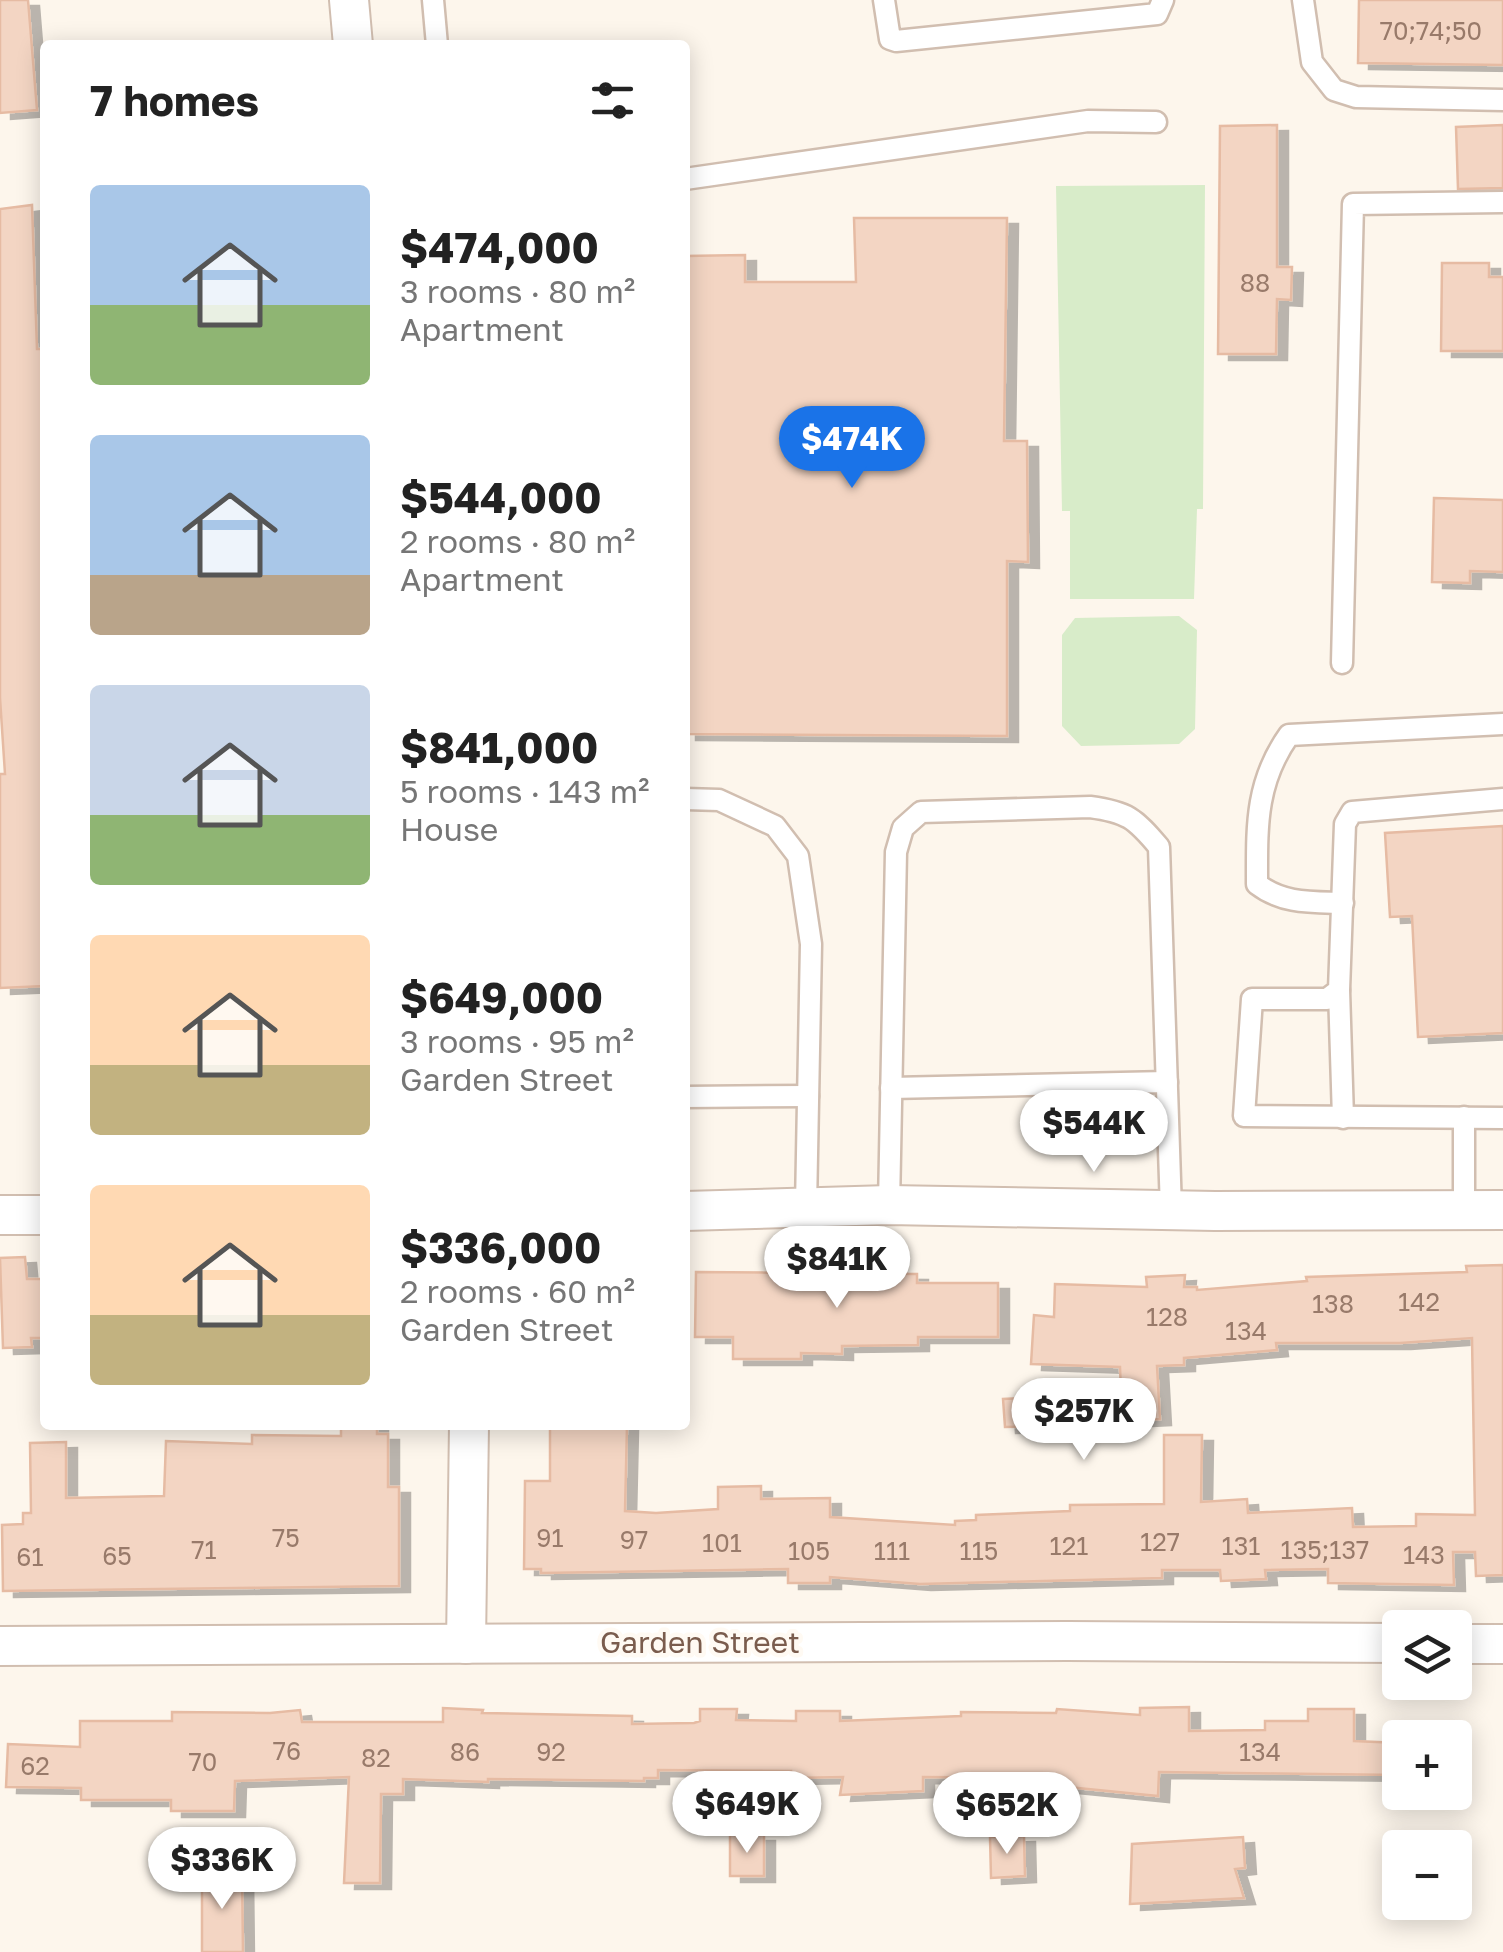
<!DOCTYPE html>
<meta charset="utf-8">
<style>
:root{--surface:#fff;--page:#f2f2f2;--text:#222;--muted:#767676;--accent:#1a73e8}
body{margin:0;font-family:"Golos Text",sans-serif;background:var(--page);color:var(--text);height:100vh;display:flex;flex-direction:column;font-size:38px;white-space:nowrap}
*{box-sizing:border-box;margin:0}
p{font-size:32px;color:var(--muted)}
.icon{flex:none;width:55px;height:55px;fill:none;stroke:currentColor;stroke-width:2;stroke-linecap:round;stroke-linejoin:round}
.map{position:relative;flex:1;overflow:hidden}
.drawer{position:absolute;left:40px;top:40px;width:650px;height:1390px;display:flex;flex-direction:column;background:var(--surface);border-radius:10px;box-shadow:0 5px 25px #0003}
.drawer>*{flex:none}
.fabs{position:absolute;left:1382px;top:1610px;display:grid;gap:20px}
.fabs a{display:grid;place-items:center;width:90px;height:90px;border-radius:10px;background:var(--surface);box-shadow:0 5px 25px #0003;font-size:50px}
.price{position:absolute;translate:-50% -85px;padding:0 22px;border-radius:35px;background:#fff;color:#222;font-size:32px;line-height:65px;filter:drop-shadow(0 2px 5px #0008)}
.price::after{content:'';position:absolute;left:50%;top:60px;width:30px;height:22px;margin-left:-15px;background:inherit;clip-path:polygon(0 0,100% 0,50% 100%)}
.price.active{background:var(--accent);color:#fff}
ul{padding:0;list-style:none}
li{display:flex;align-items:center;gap:30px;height:250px;padding:0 50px}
li span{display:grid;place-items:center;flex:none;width:280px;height:200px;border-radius:10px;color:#555}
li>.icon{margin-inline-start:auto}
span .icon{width:120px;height:120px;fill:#fffc;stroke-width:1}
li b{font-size:42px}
h2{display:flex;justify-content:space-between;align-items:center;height:120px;padding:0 50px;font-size:42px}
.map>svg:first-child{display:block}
.green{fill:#d8ecc9}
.building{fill:#f3d5c3;stroke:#e6bba3;stroke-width:2.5;filter:url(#shadow)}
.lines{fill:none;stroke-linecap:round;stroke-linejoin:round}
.service-casing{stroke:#d1beb0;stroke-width:25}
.minor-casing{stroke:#d1beb0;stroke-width:42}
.service{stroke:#fff;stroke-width:20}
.minor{stroke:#fff;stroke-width:38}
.labels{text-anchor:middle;stroke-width:9;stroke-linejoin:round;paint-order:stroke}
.number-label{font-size:25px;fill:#987a6a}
.street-label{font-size:30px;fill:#7a5c4d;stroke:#fffaf3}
</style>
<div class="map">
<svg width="1503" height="1952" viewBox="0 0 1503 1952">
<defs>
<filter id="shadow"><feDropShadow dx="11" dy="6" stdDeviation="0" flood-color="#0004"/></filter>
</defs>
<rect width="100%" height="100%" fill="#fdf6ec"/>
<g class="green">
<path d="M 1205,185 L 1203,509 L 1197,509 L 1194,599 L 1070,599 L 1070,511 L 1062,511 L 1056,186 Z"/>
<path d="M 1179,616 L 1197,630 L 1195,729 L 1179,744 L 1081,746 L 1062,726 L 1062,635 L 1075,618 Z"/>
</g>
<g class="building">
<path d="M 0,0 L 28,0 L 37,110 L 0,113 Z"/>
<path d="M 1359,0 L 1503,0 L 1503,65 L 1358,63 Z"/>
<path d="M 1277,125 L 1277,267 L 1292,267 L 1291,300 L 1277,299 L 1276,354 L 1218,354 L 1220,126 Z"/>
<path d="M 1503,125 L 1503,188 L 1458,189 L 1456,127 Z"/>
<path d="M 32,205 L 37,349 L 45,349 L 45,986 L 0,988 L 0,774 L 5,774 L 0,698 L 0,209 Z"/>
<path d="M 854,218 L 1007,218 L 1004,441 L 1027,441 L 1028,562 L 1007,561 L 1007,736 L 685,734 L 685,256 L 745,255 L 745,282 L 856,282 Z"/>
<path d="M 1442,263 L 1489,263 L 1489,277 L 1503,277 L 1503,351 L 1441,351 Z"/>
<path d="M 1434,498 L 1503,500 L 1503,572 L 1470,571 L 1470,583 L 1432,582 Z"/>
<path d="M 1503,826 L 1503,1033 L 1418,1037 L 1412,916 L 1390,917 L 1385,833 Z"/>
<path d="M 25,1257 L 27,1279 L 45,1279 L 45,1338 L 31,1338 L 32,1347 L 3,1348 L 0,1258 Z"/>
<path d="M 1503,1265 L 1503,1575 L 1476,1576 L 1475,1552 L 1453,1552 L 1454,1585 L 1328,1583 L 1328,1569 L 1265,1570 L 1266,1579 L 1221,1581 L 1220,1570 L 1162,1570 L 1162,1578 L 920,1584 L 830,1577 L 830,1583 L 788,1583 L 788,1569 L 541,1573 L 541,1569 L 524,1569 L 525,1481 L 550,1481 L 550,1425 L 627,1425 L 625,1511 L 656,1513 L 718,1509 L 718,1487 L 761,1486 L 761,1499 L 830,1498 L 830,1517 L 955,1525 L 955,1521 L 976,1520 L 976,1515 L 1070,1511 L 1070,1505 L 1164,1504 L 1164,1435 L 1202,1435 L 1201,1502 L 1247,1499 L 1248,1513 L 1352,1508 L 1353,1527 L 1416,1526 L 1416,1514 L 1475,1515 L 1472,1338 L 1400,1343 L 1276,1343 L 1277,1350 L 1184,1358 L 1184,1365 L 1157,1366 L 1160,1419 L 1122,1421 L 1120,1367 L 1031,1364 L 1034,1315 L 1054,1317 L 1055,1284 L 1147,1287 L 1146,1277 L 1185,1275 L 1184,1287 L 1197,1287 L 1197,1290 L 1307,1281 L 1306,1277 L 1467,1272 L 1466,1266 Z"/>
<path d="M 696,1272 L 917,1274 L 917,1283 L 998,1283 L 998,1337 L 918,1337 L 918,1345 L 842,1346 L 842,1354 L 801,1353 L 801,1359 L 733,1359 L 733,1337 L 695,1337 Z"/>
<path d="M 1057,1396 L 1058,1426 L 1005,1427 L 1003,1399 Z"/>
<path d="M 341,1425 L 377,1425 L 377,1434 L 388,1434 L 388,1487 L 399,1487 L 399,1586 L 3,1591 L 2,1525 L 23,1524 L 23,1513 L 31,1513 L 30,1443 L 66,1442 L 66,1498 L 164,1496 L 166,1441 L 252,1444 L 252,1435 L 341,1436 Z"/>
<path d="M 1189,1707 L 1189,1731 L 1265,1730 L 1265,1721 L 1308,1721 L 1308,1709 L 1354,1709 L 1354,1741 L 1400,1743 L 1400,1775 L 1159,1772 L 1158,1796 L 1058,1786 L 1058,1778 L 923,1777 L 923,1791 L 840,1795 L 843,1777 L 791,1778 L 791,1771 L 658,1770 L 658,1778 L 644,1778 L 644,1781 L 488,1779 L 488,1782 L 403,1779 L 403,1794 L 381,1794 L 380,1883 L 344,1883 L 349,1777 L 235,1781 L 234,1811 L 171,1811 L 171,1800 L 81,1800 L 81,1788 L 6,1787 L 8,1744 L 80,1747 L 80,1721 L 172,1721 L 172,1712 L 270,1713 L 300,1710 L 302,1722 L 443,1722 L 443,1708 L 483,1710 L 482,1713 L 632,1716 L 632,1724 L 694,1723 L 700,1721 L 700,1709 L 737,1709 L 736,1720 L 796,1721 L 796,1711 L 840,1711 L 840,1721 L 961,1716 L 961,1712 L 1056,1713 L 1057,1709 L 1140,1715 L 1140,1708 Z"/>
<rect x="730" y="1835" width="34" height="41"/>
<path d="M 1024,1836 L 1025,1876 L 991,1878 L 990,1837 Z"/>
<path d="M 1243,1837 L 1245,1868 L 1235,1869 L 1244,1898 L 1130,1904 L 1132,1844 Z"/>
<path d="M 242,1871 L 243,1952 L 202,1952 L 202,1872 Z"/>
</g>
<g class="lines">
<g class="service-casing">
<g id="service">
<path d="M 433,0 L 437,45"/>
<path d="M 884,0 L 890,39 L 896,41 L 1157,14 L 1163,0"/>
<path d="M 1303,0 L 1312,62 L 1334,90 L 1356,97 L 1503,100"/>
<path d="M 685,179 L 1088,121 L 1156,122"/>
<path d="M 1342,663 L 1353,204 L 1503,202"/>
<path d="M 685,799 L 719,800 L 775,826 L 798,856 L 811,944 L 806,1207"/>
<path d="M 1503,799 L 1352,812 L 1345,824 L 1339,990 L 1327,999 L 1252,999 L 1244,1116 L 1503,1118"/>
<path d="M 1343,903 C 1311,902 1283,904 1257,884 C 1257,827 1255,783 1289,735 L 1503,724"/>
<path d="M 1339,990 L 1343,1118"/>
<path d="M 891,1088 L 1167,1082"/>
<path d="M 685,1097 L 808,1096"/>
<path d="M 1464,1117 L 1464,1209"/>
<path d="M 889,1205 L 896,852 L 903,828 L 921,812 L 1090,807 C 1127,812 1135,818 1159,847 L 1171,1210"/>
</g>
</g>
<g class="minor-casing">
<g id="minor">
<path d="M 349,0 L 353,45"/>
<path d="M 685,1211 L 889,1205 L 1215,1211 L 1503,1210"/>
<path d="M 0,1215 L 45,1215"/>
<path d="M 466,1644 L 469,1425"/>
<path d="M 1455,1644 L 1503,1644"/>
<path d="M 0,1646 L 1067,1641 L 1400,1643"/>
</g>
</g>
<use href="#service" class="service"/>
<use href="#minor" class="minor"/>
</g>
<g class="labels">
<g class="number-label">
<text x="1431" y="40">70;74;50</text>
<text x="1255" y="292">88</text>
<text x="1419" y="1311">142</text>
<text x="1333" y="1313">138</text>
<text x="1167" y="1326">128</text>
<text x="1246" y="1340">134</text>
<text x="286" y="1547">75</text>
<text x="550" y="1547">91</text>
<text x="634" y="1549">97</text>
<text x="1160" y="1551">127</text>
<text x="722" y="1552">101</text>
<text x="1069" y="1555">121</text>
<text x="1241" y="1555">131</text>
<text x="204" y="1559">71</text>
<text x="1325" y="1559">135;137</text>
<text x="809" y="1560">105</text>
<text x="892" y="1560">111</text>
<text x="979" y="1560">115</text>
<text x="1424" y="1564">143</text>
<text x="117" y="1565">65</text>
<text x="30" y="1566">61</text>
<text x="287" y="1760">76</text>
<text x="465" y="1761">86</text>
<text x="551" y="1761">92</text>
<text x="1260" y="1761">134</text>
<text x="376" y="1767">82</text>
<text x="203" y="1771">70</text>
<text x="35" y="1775">62</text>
</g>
<g class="street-label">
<text x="700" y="1653">Garden Street</text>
</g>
</g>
</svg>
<div class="fabs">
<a><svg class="icon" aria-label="layers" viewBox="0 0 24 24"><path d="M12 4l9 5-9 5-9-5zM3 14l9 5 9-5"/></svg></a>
<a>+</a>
<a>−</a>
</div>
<b class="price active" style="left:852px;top:491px">$474K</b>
<b class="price" style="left:1094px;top:1175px">$544K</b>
<b class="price" style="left:837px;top:1311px">$841K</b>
<b class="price" style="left:1084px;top:1463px">$257K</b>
<b class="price" style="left:747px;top:1856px">$649K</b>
<b class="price" style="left:1007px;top:1857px">$652K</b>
<b class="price" style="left:222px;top:1912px">$336K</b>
<section class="drawer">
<h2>7 homes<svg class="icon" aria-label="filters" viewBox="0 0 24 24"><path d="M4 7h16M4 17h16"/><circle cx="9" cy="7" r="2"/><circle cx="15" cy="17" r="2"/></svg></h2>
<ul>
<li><span style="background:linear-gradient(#a9c7e8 60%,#8fb573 0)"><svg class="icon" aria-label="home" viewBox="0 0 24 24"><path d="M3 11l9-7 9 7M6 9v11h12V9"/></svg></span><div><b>$474,000</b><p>3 rooms · 80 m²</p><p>Apartment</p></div></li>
<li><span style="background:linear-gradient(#a9c7e8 70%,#b9a48a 0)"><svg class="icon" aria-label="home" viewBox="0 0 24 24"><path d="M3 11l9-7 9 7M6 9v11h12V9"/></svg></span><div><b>$544,000</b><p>2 rooms · 80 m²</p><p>Apartment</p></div></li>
<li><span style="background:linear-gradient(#c9d6e8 65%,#8fb573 0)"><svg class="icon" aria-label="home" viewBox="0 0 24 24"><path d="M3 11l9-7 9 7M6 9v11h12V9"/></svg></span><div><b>$841,000</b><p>5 rooms · 143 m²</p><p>House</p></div></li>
<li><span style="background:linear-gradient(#ffd9b3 65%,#c2b280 0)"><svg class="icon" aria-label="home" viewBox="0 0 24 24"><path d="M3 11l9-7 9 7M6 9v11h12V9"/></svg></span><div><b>$649,000</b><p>3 rooms · 95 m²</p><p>Garden Street</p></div></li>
<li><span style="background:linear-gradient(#ffd9b3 65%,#c2b280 0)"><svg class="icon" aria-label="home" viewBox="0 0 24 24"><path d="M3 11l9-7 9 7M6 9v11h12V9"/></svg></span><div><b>$336,000</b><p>2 rooms · 60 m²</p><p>Garden Street</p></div></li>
</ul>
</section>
</div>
